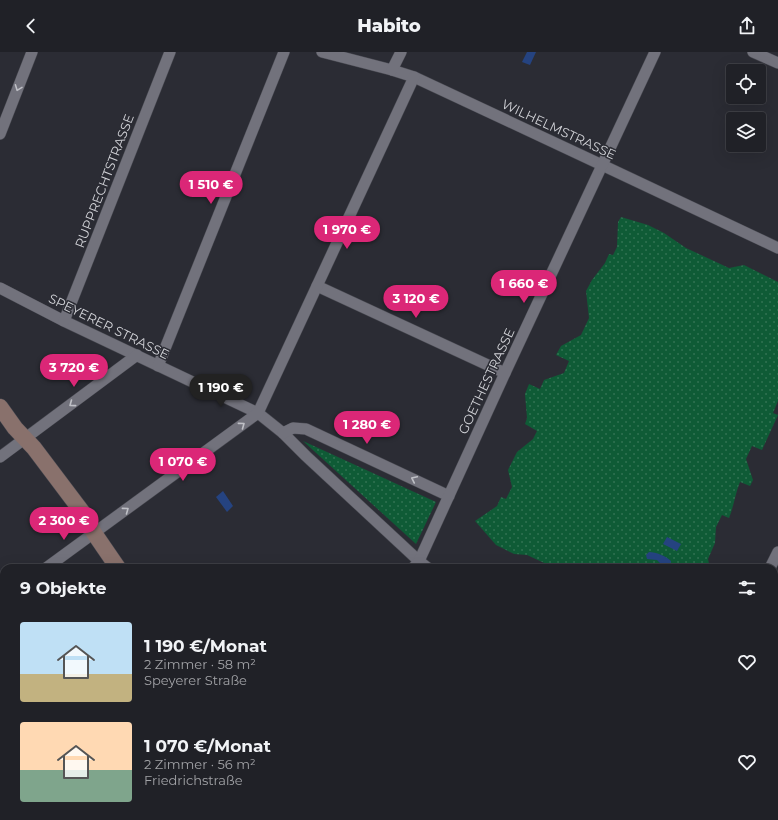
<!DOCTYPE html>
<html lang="de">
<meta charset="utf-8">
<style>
:root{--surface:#202127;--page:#28292f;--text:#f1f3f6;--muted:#a2a3a7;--line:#3d3e44;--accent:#db2777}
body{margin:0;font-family:Montserrat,sans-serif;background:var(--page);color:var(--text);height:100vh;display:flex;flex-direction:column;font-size:15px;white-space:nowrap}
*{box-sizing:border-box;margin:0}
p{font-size:13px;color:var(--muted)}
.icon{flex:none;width:22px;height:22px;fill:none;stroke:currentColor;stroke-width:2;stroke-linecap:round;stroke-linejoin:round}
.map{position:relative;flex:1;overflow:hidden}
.drawer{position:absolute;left:0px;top:512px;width:778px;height:256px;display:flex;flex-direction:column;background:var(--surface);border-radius:12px 12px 0 0;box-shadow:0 4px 16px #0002,0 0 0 1px var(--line)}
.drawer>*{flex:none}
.buttons{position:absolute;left:726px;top:12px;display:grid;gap:8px}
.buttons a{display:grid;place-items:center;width:40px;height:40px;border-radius:4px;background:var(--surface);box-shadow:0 4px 16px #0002,0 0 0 1px var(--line);font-size:20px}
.price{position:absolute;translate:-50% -34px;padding:0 9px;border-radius:14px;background:var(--accent);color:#fff;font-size:13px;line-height:26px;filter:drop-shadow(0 1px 2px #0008)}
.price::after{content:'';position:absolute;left:50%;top:24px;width:12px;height:9px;margin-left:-6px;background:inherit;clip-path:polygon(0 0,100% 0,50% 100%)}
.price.active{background:#222;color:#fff}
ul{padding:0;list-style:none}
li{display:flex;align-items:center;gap:12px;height:100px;padding:0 20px}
li span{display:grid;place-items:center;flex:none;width:112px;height:80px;border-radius:4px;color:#555}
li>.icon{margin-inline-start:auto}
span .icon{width:48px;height:48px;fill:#fffc;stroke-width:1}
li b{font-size:17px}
h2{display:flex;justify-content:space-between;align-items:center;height:48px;padding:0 20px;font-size:17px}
header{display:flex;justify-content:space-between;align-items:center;height:52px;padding:0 20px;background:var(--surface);font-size:18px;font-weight:800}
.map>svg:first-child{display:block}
.park{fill:url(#park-dots)}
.water{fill:#254380}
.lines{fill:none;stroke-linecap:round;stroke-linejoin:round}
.street-casing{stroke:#484951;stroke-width:12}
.secondary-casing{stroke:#484951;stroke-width:17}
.street{stroke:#72727c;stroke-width:11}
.secondary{stroke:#89716c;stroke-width:16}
.oneway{stroke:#bfc0c6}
.labels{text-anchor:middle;stroke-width:3;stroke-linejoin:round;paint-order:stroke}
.street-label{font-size:13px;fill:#d2d3d8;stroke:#2b2c34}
</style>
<header><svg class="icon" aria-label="back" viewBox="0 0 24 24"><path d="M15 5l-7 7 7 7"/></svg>Habito<svg class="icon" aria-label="share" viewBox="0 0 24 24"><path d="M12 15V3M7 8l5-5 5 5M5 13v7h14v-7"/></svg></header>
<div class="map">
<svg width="778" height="768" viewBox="0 0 778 768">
<defs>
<pattern id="park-dots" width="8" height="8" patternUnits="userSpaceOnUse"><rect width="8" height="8" fill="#0f5b36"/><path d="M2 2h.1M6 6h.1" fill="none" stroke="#317252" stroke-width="1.8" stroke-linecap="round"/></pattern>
</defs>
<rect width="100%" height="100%" fill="#2b2c34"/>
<g class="park">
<path d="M 621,165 L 648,173 L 664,181 L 686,196 L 729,216 L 744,213 L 778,230 L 778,349 L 773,361 L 778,363 L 762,398 L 752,394 L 746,407 L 753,428 L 750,434 L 740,430 C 735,442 734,454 729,466 L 722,463 L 716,475 L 715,491 L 708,507 L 710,516 L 555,516 L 527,503 L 514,502 L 496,493 L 475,469 L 497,454 L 501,445 L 506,447 L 512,435 L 508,418 L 517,400 L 533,387 L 537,379 L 525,372 L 527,366 L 525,342 L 529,332 L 540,337 L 544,328 L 564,321 L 569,309 L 556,303 L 561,294 L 581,283 L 589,266 L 586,239 L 592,228 L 605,211 L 609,202 L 613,203 L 617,195 L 618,170 Z"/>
<path d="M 303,389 L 436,450 L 416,492 Z"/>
</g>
<g class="water">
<path d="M 527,0 L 536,0 L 530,13 L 522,10 Z"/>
<path d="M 223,439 L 233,454 L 227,460 L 216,445 Z"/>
<path d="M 667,485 L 681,492 L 677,499 L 663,492 Z"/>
<path d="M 649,500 C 656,500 666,504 671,509 L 670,514 L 667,516 L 664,515 L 657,508 L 647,507 L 646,503 Z"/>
</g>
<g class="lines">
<g class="street-casing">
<g id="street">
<path d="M 322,0 L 392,18 L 414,25 L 602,113 L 778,196"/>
<path d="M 753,0 L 778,11"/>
<path d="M 392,18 L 401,0"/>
<path d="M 0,82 L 32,0"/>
<path d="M 317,234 L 505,321"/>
<path d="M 0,236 L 64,269 L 258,361 L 283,381 L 306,404 L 419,509 L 428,516"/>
<path d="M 64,269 L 170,0"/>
<path d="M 158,314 L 284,0"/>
<path d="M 283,381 L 293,376 L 306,377 L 449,444"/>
<path d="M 0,405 L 137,303"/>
<path d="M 46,516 L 258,361 L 414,25"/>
<path d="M 413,516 L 419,509 L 425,496 L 505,321 L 655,0"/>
<path d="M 770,516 L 778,500"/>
<path d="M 0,550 L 4,547"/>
<path d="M 0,611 L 4,616"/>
<path d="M 774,674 L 778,676"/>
<path d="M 0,749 L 4,747"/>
<path d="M 93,764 L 95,768"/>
<path d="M 410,764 L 411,768"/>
<path d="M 635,764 L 644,768"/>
<path d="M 355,768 L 363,764"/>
<path d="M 653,768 L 655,764"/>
</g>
</g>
<g class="secondary-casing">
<g id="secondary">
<path d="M 0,355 L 15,376 L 34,396 L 86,465 L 94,481 L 118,516"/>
<path d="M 254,764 L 256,768"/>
</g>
</g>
<use href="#street" class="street"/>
<use href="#secondary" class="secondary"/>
</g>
<defs><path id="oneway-chevron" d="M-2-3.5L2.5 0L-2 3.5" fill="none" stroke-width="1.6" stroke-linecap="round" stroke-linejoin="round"/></defs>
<g class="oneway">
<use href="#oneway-chevron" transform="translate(18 36) rotate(111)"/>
<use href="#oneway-chevron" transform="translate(72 352) rotate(143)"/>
<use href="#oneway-chevron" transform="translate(242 373) rotate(-36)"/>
<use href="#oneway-chevron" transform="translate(414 427) rotate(-155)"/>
<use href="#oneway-chevron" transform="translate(126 458) rotate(-36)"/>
</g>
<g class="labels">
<g class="street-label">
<text transform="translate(559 77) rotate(25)" y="5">WILHELMSTRASSE</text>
<text transform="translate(104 129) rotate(-69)" y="5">RUPPRECHTSTRASSE</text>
<text transform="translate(109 274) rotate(26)" y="5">SPEYERER STRASSE</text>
<text transform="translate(486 329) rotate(-65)" y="5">GOETHESTRASSE</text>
</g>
</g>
</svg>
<div class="buttons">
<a><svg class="icon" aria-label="locate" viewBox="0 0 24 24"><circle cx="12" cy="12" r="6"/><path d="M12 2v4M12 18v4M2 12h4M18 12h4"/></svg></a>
<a><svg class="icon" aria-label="layers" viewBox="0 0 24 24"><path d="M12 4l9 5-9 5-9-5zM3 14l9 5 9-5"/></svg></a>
</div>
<b class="price" style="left:211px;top:153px">1 510 €</b>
<b class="price" style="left:347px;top:198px">1 970 €</b>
<b class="price" style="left:524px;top:252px">1 660 €</b>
<b class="price" style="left:416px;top:267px">3 120 €</b>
<b class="price" style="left:74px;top:336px">3 720 €</b>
<b class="price active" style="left:221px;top:356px">1 190 €</b>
<b class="price" style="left:367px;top:393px">1 280 €</b>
<b class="price" style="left:183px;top:430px">1 070 €</b>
<b class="price" style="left:64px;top:489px">2 300 €</b>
<section class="drawer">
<h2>9 Objekte<svg class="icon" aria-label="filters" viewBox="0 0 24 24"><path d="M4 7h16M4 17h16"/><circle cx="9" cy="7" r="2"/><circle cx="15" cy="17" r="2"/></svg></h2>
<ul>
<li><span style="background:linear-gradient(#bfe0f5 65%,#c2b280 0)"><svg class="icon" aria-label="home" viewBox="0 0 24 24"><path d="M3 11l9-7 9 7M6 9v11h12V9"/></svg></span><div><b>1 190 €/Monat</b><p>2 Zimmer · 58 m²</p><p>Speyerer Straße</p></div><svg class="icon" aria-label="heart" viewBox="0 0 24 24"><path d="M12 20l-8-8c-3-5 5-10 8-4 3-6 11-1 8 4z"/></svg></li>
<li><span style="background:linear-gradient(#ffd9b3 60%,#7fa58c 0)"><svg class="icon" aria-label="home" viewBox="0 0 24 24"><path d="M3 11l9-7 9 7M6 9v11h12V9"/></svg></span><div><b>1 070 €/Monat</b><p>2 Zimmer · 56 m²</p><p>Friedrichstraße</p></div><svg class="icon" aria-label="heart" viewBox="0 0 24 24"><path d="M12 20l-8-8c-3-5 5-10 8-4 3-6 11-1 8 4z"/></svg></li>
</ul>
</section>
</div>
